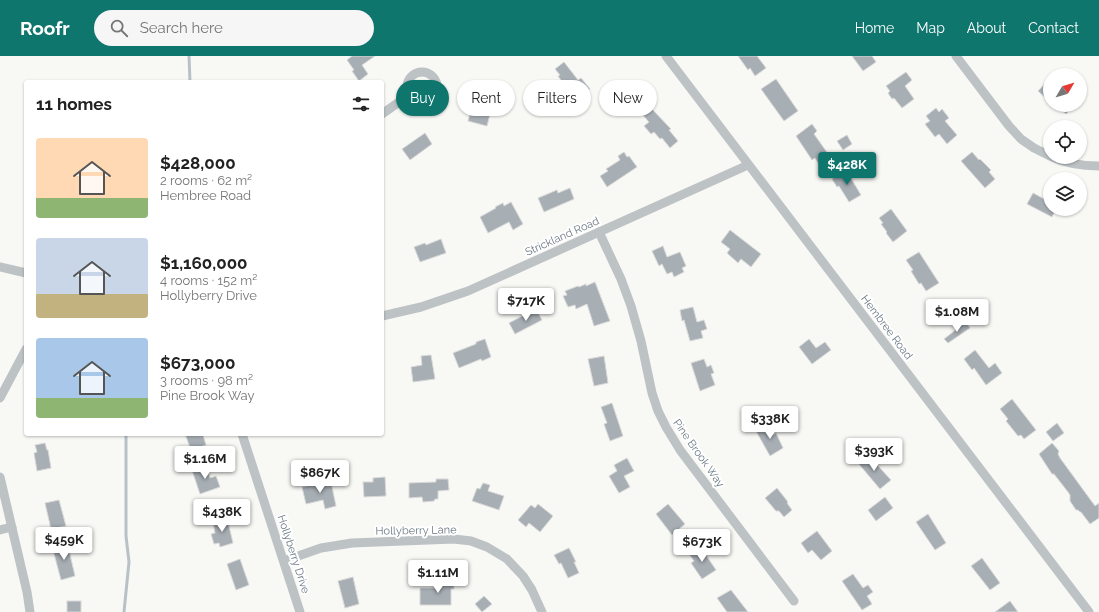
<!DOCTYPE html>
<meta charset="utf-8">
<style>
:root{--surface:#fff;--page:#f6f6f6;--text:#222;--muted:#767676;--accent:#0f766e}
body{margin:0;font-family:Raleway,sans-serif;background:var(--page);color:var(--text);height:100vh;display:flex;flex-direction:column;font-size:15px;white-space:nowrap}
*{box-sizing:border-box;margin:0}
p{font-size:13px;color:var(--muted)}
.icon{flex:none;width:22px;height:22px;fill:none;stroke:currentColor;stroke-width:2;stroke-linecap:round;stroke-linejoin:round}
.map{position:relative;flex:1;overflow:hidden}
.drawer{position:absolute;left:24px;top:24px;width:360px;height:356px;display:flex;flex-direction:column;background:var(--surface);border-radius:4px;box-shadow:0 1px 3px #0004}
.drawer>*{flex:none}
.guide{position:absolute;left:396px;top:24px;width:380px;height:36px;display:flex;gap:8px}
.needle{width:26px;rotate:52deg}
.fabs{position:absolute;left:1043px;top:12px;display:grid;gap:8px}
.fabs a{display:grid;place-items:center;width:44px;height:44px;border-radius:50%;background:var(--surface);box-shadow:0 1px 3px #0004;font-size:20px}
.price{position:absolute;translate:-50% -34px;padding:0 9px;border-radius:4px;background:#fff;color:#222;font-size:13px;line-height:26px;filter:drop-shadow(0 1px 2px #0008)}
.price::after{content:'';position:absolute;left:50%;top:24px;width:12px;height:9px;margin-left:-6px;background:inherit;clip-path:polygon(0 0,100% 0,50% 100%)}
.price.selected{background:var(--accent);color:#fff}
ul{padding:0;list-style:none}
li{display:flex;align-items:center;gap:12px;height:100px;padding:0 12px}
li span{display:grid;place-items:center;flex:none;width:112px;height:80px;border-radius:4px;color:#555}
li>.icon{margin-inline-start:auto}
span .icon{width:48px;height:48px;fill:#fffc;stroke-width:1}
li b{font-size:17px}
h2{display:flex;justify-content:space-between;align-items:center;height:48px;padding:0 12px;font-size:17px}
.chip{padding:0 14px;border-radius:18px;background:var(--surface);box-shadow:0 1px 3px #0004;font-size:14px;line-height:36px}
.chip.selected{background:var(--accent);color:#fff}
header{display:flex;align-items:center;gap:24px;box-sizing:border-box;height:56px;padding:0 20px;background:var(--accent);color:#fff}
header strong{font-size:19px}
nav{display:flex;gap:22px;margin-inline-start:auto;font-size:14px}
.search{width:280px;height:36px;background:var(--page);display:flex;align-items:center;gap:10px;box-sizing:border-box;padding:0 14px;border-radius:22px;color:var(--muted);font-size:15px}
.map>svg:first-child{display:block}
.lines{fill:none;stroke-linecap:round;stroke-linejoin:round}
.stream{stroke:#b8c2c6;stroke-width:3}
.building{fill:#a7aeb4;stroke:#d9d9d8}
.minor{stroke:#bdc2c5;stroke-width:9}
.labels{text-anchor:middle;stroke-width:4;stroke-linejoin:round;paint-order:stroke}
.street-label{font-size:11px;fill:#6a7883;stroke:#fff}
</style>
<header>
<strong>Roofr</strong>
<div class="search"><svg class="icon" aria-label="search" viewBox="0 0 24 24"><circle cx="10" cy="10" r="6"/><path d="M15 15l6 6"/></svg>Search here</div>
<nav><a>Home</a><a>Map</a><a>About</a><a>Contact</a></nav>
</header>
<div class="map">
<svg width="1099" height="556" viewBox="0 0 1099 556">
<rect width="100%" height="100%" fill="#f8f8f5"/>
<g class="lines">
<g class="stream">
<path d="M 189,0 L 190,26"/>
<path d="M 124,556 L 129,506 L 126,480 L 126,378"/>
</g>
</g>
<g class="building">
<path d="M 352,0 L 375,0 L 362,9 L 368,18 L 359,25 L 352,15 L 354,14 L 347,4 Z"/>
<path d="M 738,0 L 757,0 L 766,12 L 755,20 L 750,12 L 748,14 Z"/>
<path d="M 852,0 L 872,0 L 876,6 L 863,15 Z"/>
<path d="M 564,6 L 578,24 L 581,22 L 590,33 L 576,44 L 569,34 L 567,35 L 561,28 L 563,27 L 558,20 L 560,19 L 555,13 Z"/>
<path d="M 906,16 L 912,24 L 905,30 L 914,43 L 902,52 L 894,42 L 892,43 L 888,37 L 890,35 L 886,30 Z"/>
<path d="M 1050,22 L 1050,46 L 1038,35 Z"/>
<path d="M 776,23 L 798,55 L 784,65 L 761,33 Z"/>
<path d="M 481,43 L 493,46 L 487,70 L 468,65 L 471,54 L 478,56 Z"/>
<path d="M 1056,49 L 1075,49 L 1066,58 Z"/>
<path d="M 649,50 L 671,73 L 669,74 L 678,85 L 670,92 L 662,82 L 660,83 L 654,76 L 651,78 L 644,70 L 649,66 L 641,57 Z"/>
<path d="M 936,52 L 939,56 L 942,53 L 949,62 L 945,65 L 957,79 L 947,88 L 939,78 L 935,81 L 925,68 L 930,65 L 926,60 Z"/>
<path d="M 812,68 L 817,75 L 814,78 L 831,102 L 820,110 L 815,102 L 812,104 L 796,80 Z"/>
<path d="M 425,77 L 432,88 L 410,104 L 402,93 Z"/>
<path d="M 847,79 L 852,88 L 843,94 L 837,85 Z"/>
<path d="M 624,96 L 627,101 L 629,100 L 637,111 L 607,131 L 600,120 L 608,115 L 606,113 L 620,104 L 618,100 Z"/>
<path d="M 972,96 L 979,104 L 980,103 L 991,114 L 989,116 L 995,123 L 985,132 L 961,105 Z"/>
<path d="M 846,114 L 861,139 L 849,146 L 839,130 L 837,131 L 832,123 Z"/>
<path d="M 570,132 L 574,143 L 544,156 L 538,142 L 557,134 L 558,137 Z"/>
<path d="M 1033,137 L 1050,146 L 1050,153 L 1056,153 L 1052,161 L 1027,148 Z"/>
<path d="M 511,146 L 523,168 L 513,174 L 509,166 L 488,177 L 480,161 L 496,152 L 495,151 L 503,147 L 504,150 Z"/>
<path d="M 891,153 L 907,175 L 893,186 L 886,177 L 887,176 L 881,168 L 883,167 L 879,162 Z"/>
<path d="M 730,174 L 761,198 L 751,211 L 741,203 L 738,207 L 727,197 L 730,193 L 721,186 Z"/>
<path d="M 441,183 L 446,197 L 420,206 L 414,191 L 425,187 L 426,189 Z"/>
<path d="M 663,190 L 667,201 L 680,196 L 686,210 L 682,212 L 684,216 L 674,221 L 672,216 L 667,218 L 662,208 L 659,210 L 652,195 Z"/>
<path d="M 919,196 L 939,227 L 926,235 L 921,227 L 919,228 L 911,215 L 913,214 L 906,204 Z"/>
<path d="M 595,226 L 610,265 L 594,270 L 587,248 L 576,253 L 575,249 L 568,251 L 563,240 L 567,239 L 565,235 L 578,230 L 579,231 L 586,228 L 586,230 Z"/>
<path d="M 693,251 L 697,266 L 704,264 L 707,273 L 701,275 L 703,282 L 690,285 L 684,264 L 682,265 L 680,254 Z"/>
<path d="M 536,253 L 542,264 L 515,278 L 509,267 Z"/>
<path d="M 966,266 L 970,272 L 948,287 L 944,283 Z"/>
<path d="M 485,283 L 491,301 L 482,305 L 481,303 L 459,312 L 453,297 L 476,288 L 476,286 Z"/>
<path d="M 809,283 L 816,292 L 825,286 L 831,294 L 812,308 L 799,291 Z"/>
<path d="M 975,294 L 989,312 L 995,307 L 1002,317 L 986,329 L 974,312 L 972,314 L 964,303 Z"/>
<path d="M 431,299 L 435,323 L 413,326 L 411,311 L 422,309 L 421,300 Z"/>
<path d="M 604,300 L 608,327 L 594,330 L 588,303 Z"/>
<path d="M 704,303 L 707,311 L 711,309 L 714,317 L 711,318 L 715,329 L 700,335 L 691,307 Z"/>
<path d="M 1012,343 L 1036,374 L 1024,383 L 1021,379 L 1018,380 L 1006,365 L 1008,363 L 1000,353 Z"/>
<path d="M 612,347 L 623,380 L 610,385 L 604,368 L 607,367 L 601,351 Z"/>
<path d="M 1057,367 L 1064,377 L 1053,385 L 1046,376 Z"/>
<path d="M 767,368 L 773,379 L 776,377 L 783,392 L 770,400 L 756,375 Z"/>
<path d="M 185,378 L 201,378 L 203,379 L 206,389 L 191,394 Z"/>
<path d="M 45,387 L 47,394 L 48,394 L 51,412 L 37,415 L 34,397 L 37,396 L 35,389 Z"/>
<path d="M 1052,387 L 1059,395 L 1058,398 L 1060,402 L 1095,450 L 1099,447 L 1099,462 L 1090,468 L 1081,456 L 1080,456 L 1078,454 L 1076,454 L 1070,445 L 1070,439 L 1068,436 L 1054,418 L 1052,418 L 1039,398 Z"/>
<path d="M 868,399 L 891,424 L 880,433 L 858,407 Z"/>
<path d="M 627,402 L 634,415 L 624,420 L 630,431 L 619,437 L 609,420 L 617,415 L 614,409 Z"/>
<path d="M 206,409 L 210,422 L 216,420 L 220,431 L 200,438 L 192,414 Z"/>
<path d="M 385,421 L 386,440 L 364,441 L 363,426 L 373,426 L 373,422 Z"/>
<path d="M 436,423 L 448,423 L 449,434 L 438,435 L 438,443 L 435,443 L 434,445 L 423,446 L 422,441 L 409,442 L 409,427 L 436,426 Z"/>
<path d="M 322,426 L 323,428 L 331,426 L 336,450 L 325,453 L 323,444 L 306,448 L 302,431 Z"/>
<path d="M 483,427 L 490,429 L 488,435 L 504,440 L 499,454 L 472,445 L 477,432 L 480,433 Z"/>
<path d="M 777,432 L 788,446 L 787,447 L 792,454 L 784,461 L 779,455 L 776,455 L 765,442 Z"/>
<path d="M 885,441 L 893,452 L 876,465 L 868,454 Z"/>
<path d="M 59,444 L 66,470 L 51,473 L 45,447 Z"/>
<path d="M 538,448 L 553,460 L 540,476 L 529,467 L 526,471 L 518,464 L 531,449 L 535,452 Z"/>
<path d="M 668,448 L 685,468 L 672,479 L 656,458 Z"/>
<path d="M 928,458 L 946,487 L 935,494 L 916,466 Z"/>
<path d="M 227,462 L 233,487 L 220,491 L 219,487 L 214,488 L 211,478 L 215,477 L 213,466 Z"/>
<path d="M 817,475 L 832,495 L 821,504 L 812,494 L 808,497 L 801,487 Z"/>
<path d="M 67,486 L 75,520 L 61,524 L 52,490 Z"/>
<path d="M 700,490 L 716,514 L 702,523 L 691,507 L 694,505 L 689,498 Z"/>
<path d="M 569,492 L 576,506 L 574,506 L 579,517 L 568,522 L 561,507 L 559,508 L 554,499 Z"/>
<path d="M 982,502 L 1000,527 L 990,534 L 971,510 Z"/>
<path d="M 240,503 L 249,529 L 236,534 L 227,508 Z"/>
<path d="M 853,518 L 863,532 L 868,529 L 873,536 L 867,540 L 872,548 L 862,554 L 842,525 Z"/>
<path d="M 353,521 L 359,548 L 345,552 L 338,525 Z"/>
<path d="M 442,521 L 454,521 L 454,533 L 451,533 L 451,549 L 420,549 L 420,532 L 442,532 Z"/>
<path d="M 731,534 L 748,556 L 727,556 L 717,542 Z"/>
<path d="M 484,540 L 492,548 L 482,556 L 475,548 Z"/>
<rect x="67" y="545" width="14" height="11"/>
<path d="M 1010,545 L 1018,556 L 995,556 Z"/>
</g>
<g class="lines">
<g class="minor">
<path d="M 666,0 L 1089,556"/>
<path d="M 956,0 L 1009,70 L 1021,83 L 1034,92 L 1050,100"/>
<circle cx="422" cy="31" r="15"/>
<path d="M 382,58 L 409,39"/>
<path d="M 1052,101 C 1067,108 1083,110 1099,110"/>
<path d="M 599,176 L 621,223 L 631,250 L 641,285 L 652,337 L 658,355 L 666,371 L 680,394 L 794,545"/>
<path d="M 0,211 L 26,217"/>
<path d="M 382,260 L 421,251 L 468,235 L 748,109"/>
<path d="M 0,342 L 26,293"/>
<path d="M 242,378 L 300,556"/>
<path d="M 0,421 L 27,536 L 30,556"/>
<path d="M 0,474 L 12,471"/>
<path d="M 284,505 L 321,492 L 352,487 L 454,483 L 471,485 L 487,491 L 507,503 L 523,520 L 532,534 L 542,556"/>
</g>
</g>
<g class="labels">
<g class="street-label">
<text transform="translate(562 180) rotate(-24)" y="4">Strickland Road</text>
<text transform="translate(887 271) rotate(53)" y="4">Hembree Road</text>
<text transform="translate(699 397) rotate(55)" y="4">Pine Brook Way</text>
<text transform="translate(416 474) rotate(-1)" y="4">Hollyberry Lane</text>
<text transform="translate(294 498) rotate(72)" y="4">Hollyberry Drive</text>
</g>
</g>
</svg>
<div class="fabs">
<a><svg class="needle" viewBox="-14 -14 28 28"><path d="M0-13l5 13h-10z" fill="#e53935"/><path d="M0 13l5-13h-10z" fill="#767676"/></svg></a>
<a><svg class="icon" aria-label="locate" viewBox="0 0 24 24"><circle cx="12" cy="12" r="6"/><path d="M12 2v4M12 18v4M2 12h4M18 12h4"/></svg></a>
<a><svg class="icon" aria-label="layers" viewBox="0 0 24 24"><path d="M12 4l9 5-9 5-9-5zM3 14l9 5 9-5"/></svg></a>
</div>
<b class="price selected" style="left:847px;top:130px">$428K</b>
<b class="price" style="left:526px;top:266px">$717K</b>
<b class="price" style="left:957px;top:277px">$1.08M</b>
<b class="price" style="left:770px;top:384px">$338K</b>
<b class="price" style="left:874px;top:416px">$393K</b>
<b class="price" style="left:205px;top:424px">$1.16M</b>
<b class="price" style="left:320px;top:438px">$867K</b>
<b class="price" style="left:222px;top:477px">$438K</b>
<b class="price" style="left:64px;top:505px">$459K</b>
<b class="price" style="left:702px;top:507px">$673K</b>
<b class="price" style="left:438px;top:538px">$1.11M</b>
<div class="guide">
<a class="chip selected">Buy</a>
<a class="chip">Rent</a>
<a class="chip">Filters</a>
<a class="chip">New</a>
</div>
<section class="drawer">
<h2>11 homes<svg class="icon" aria-label="filters" viewBox="0 0 24 24"><path d="M4 7h16M4 17h16"/><circle cx="9" cy="7" r="2"/><circle cx="15" cy="17" r="2"/></svg></h2>
<ul>
<li><span style="background:linear-gradient(#ffd9b3 75%,#8fb573 0)"><svg class="icon" aria-label="home" viewBox="0 0 24 24"><path d="M3 11l9-7 9 7M6 9v11h12V9"/></svg></span><div><b>$428,000</b><p>2 rooms · 62 m²</p><p>Hembree Road</p></div></li>
<li><span style="background:linear-gradient(#c9d6e8 70%,#c2b280 0)"><svg class="icon" aria-label="home" viewBox="0 0 24 24"><path d="M3 11l9-7 9 7M6 9v11h12V9"/></svg></span><div><b>$1,160,000</b><p>4 rooms · 152 m²</p><p>Hollyberry Drive</p></div></li>
<li><span style="background:linear-gradient(#a9c7e8 75%,#8fb573 0)"><svg class="icon" aria-label="home" viewBox="0 0 24 24"><path d="M3 11l9-7 9 7M6 9v11h12V9"/></svg></span><div><b>$673,000</b><p>3 rooms · 98 m²</p><p>Pine Brook Way</p></div></li>
</ul>
</section>
</div>
